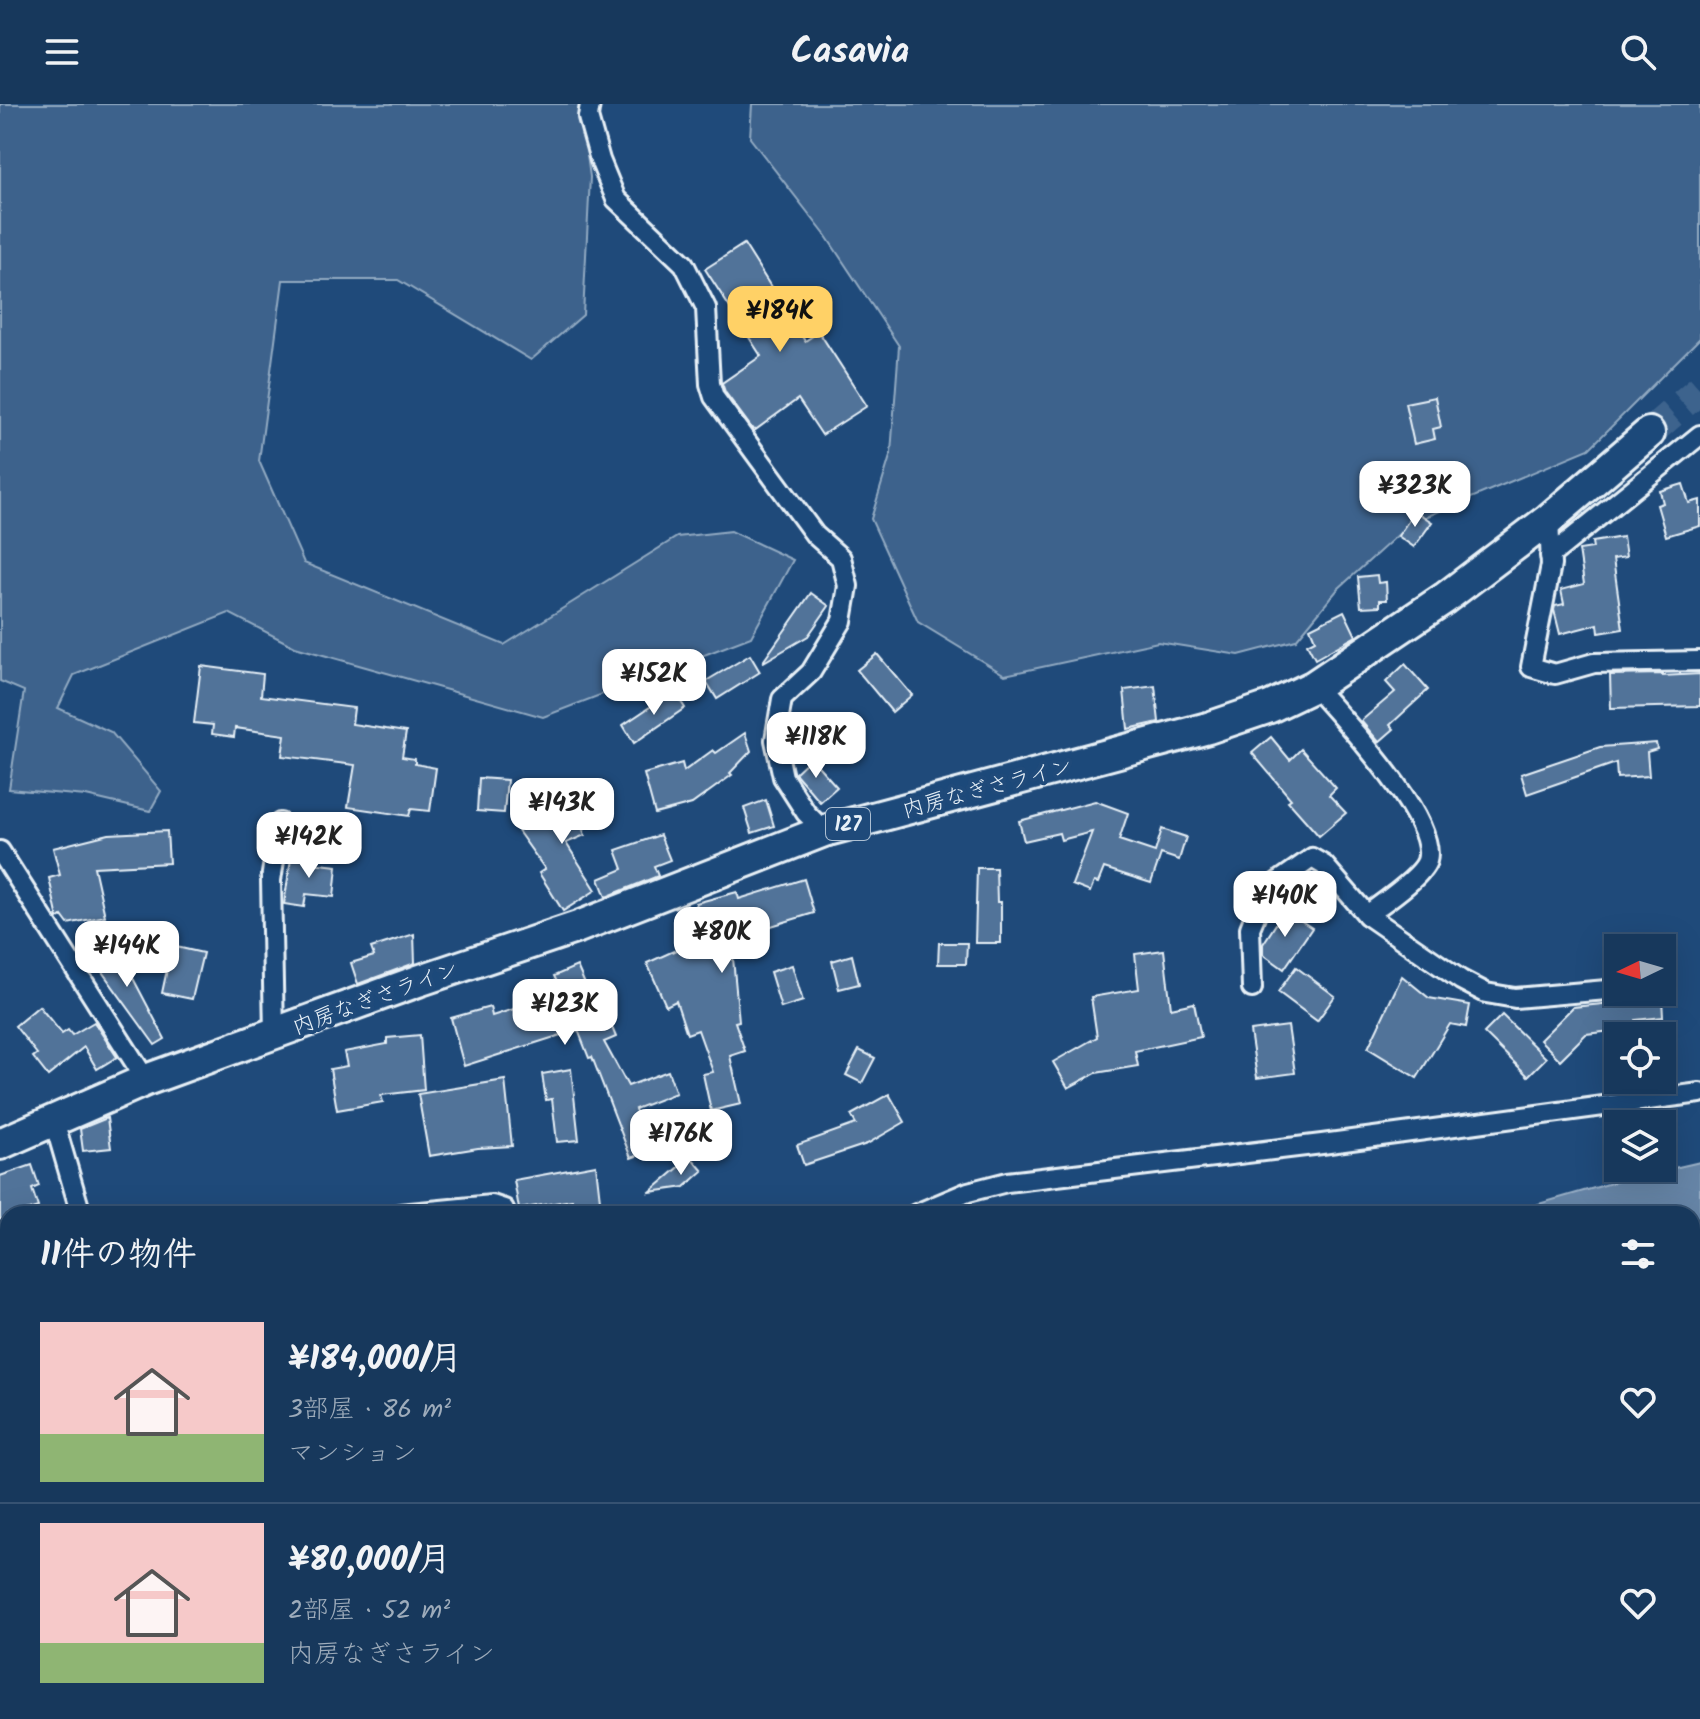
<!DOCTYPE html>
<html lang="ja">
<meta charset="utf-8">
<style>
:root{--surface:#17385c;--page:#244365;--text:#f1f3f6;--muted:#9eacbb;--line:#365272;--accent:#ffd166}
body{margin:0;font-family:Kalam,"Klee One",sans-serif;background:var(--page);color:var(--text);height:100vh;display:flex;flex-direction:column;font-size:30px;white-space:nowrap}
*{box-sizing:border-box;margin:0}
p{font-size:26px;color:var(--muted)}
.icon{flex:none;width:44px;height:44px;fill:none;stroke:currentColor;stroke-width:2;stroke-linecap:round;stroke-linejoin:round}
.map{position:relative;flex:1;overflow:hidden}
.drawer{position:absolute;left:0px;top:1102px;width:1700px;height:514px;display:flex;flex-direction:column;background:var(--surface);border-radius:24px 24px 0 0;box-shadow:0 8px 32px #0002,0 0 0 2px var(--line)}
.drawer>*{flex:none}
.needle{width:52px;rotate:265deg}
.controls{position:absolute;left:1604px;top:830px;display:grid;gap:16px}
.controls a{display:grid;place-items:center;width:72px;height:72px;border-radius:0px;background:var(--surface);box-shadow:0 8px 32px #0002,0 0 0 2px var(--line);font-size:40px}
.price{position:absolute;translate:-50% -68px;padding:0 18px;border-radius:16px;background:#fff;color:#222;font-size:26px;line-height:52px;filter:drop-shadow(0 2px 4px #0008)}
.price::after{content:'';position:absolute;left:50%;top:48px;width:24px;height:18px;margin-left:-12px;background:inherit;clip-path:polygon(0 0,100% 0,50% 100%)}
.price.active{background:var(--accent);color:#111}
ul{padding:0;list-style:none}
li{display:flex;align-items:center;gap:24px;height:200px;padding:0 40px}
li+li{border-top:2px solid var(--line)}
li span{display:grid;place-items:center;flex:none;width:224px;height:160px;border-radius:0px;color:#555}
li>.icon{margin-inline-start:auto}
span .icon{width:96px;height:96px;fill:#fffc;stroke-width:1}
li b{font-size:34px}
h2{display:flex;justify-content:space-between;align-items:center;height:96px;padding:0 40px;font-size:34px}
header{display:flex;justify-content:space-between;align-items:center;height:104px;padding:0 40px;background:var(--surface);font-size:36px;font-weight:800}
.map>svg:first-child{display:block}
.green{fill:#3c628c;stroke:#92aac2;stroke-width:2}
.water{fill:#6685a7;stroke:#9ab0c7;stroke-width:2}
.building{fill:#517399;stroke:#e8f1f8;stroke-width:2}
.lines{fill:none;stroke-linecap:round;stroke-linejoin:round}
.trunk-tunnel{stroke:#3d638d;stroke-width:30;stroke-dasharray:30 15;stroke-linecap:butt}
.minor-casing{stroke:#e8f1f8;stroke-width:24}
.trunk-casing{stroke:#e8f1f8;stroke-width:36}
.minor{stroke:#1f4a7a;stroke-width:18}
.trunk{stroke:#1f4a7a;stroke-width:30}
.labels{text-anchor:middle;stroke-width:8;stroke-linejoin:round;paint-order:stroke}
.shield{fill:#1f4a7a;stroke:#acbfd2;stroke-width:2}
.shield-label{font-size:20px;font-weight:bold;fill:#e8f1f8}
.street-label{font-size:22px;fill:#e8f1f8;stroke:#1f4a7a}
</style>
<header><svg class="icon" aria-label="menu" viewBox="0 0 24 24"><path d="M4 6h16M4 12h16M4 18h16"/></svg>Casavia<svg class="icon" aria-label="search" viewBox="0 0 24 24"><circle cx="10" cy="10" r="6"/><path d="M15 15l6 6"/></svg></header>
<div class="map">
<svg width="1700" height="1615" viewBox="0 0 1700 1615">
<rect width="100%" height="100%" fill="#1f4a7a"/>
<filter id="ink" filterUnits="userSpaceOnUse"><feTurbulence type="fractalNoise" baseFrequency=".0125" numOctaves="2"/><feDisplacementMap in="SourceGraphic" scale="16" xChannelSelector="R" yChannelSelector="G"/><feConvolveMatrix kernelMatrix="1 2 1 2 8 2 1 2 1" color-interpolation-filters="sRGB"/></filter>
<g filter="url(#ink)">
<g class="green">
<path d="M 0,0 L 580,0 L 590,73 L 583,211 L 531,256 L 398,176 L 283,176 L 259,357 L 304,459 L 504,541 L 677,433 L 731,427 L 793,456 L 751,533 L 543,613 L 295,543 L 229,509 L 74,571 L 58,604 L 111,628 L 161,687 L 150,707 L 86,692 L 9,685 L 24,587 L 0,577 Z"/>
<path d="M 752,0 L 1700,0 L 1700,234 L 1589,345 L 1411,419 L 1338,485 L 1296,536 L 1239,551 L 1158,538 L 1005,571 L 918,518 L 871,415 L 891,349 L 899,242 L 826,132 L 750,34 Z"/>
</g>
<g class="water">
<path d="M 1700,1058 L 1700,1615 L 0,1615 L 0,1574 L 8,1572 L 8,1608 L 1692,1608 L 1692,1110 L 1504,1110 L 1622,1076 Z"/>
<path d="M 0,1188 L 8,1193 L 8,1265 L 0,1251 Z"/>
</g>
<g class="building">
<path d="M 744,140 L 805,237 L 819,228 L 867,302 L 822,331 L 798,295 L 754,327 L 725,288 L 722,279 L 761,252 L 705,165 Z"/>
<path d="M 1435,293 L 1441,323 L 1433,325 L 1435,335 L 1414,340 L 1405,299 Z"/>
<path d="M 1683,380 L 1689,399 L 1700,396 L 1700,422 L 1666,432 L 1657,401 L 1663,399 L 1660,387 Z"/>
<path d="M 1415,407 L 1432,418 L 1414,443 L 1398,432 Z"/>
<path d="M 1623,433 L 1626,453 L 1613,455 L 1623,525 L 1599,529 L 1598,520 L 1560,530 L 1554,506 L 1555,502 L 1564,500 L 1561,486 L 1584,480 L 1579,446 L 1593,444 L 1592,438 Z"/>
<path d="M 1377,471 L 1378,479 L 1386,478 L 1387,496 L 1380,496 L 1380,502 L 1361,503 L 1358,473 Z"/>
<path d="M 811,489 L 829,502 L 808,532 L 762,559 Z"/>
<path d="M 1344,507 L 1356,532 L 1315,555 L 1307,540 L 1315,536 L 1310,524 Z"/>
<path d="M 877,550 L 912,591 L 892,608 L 857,566 Z"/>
<path d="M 750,551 L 760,568 L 717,595 L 706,577 Z"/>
<path d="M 1405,560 L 1428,586 L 1390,621 L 1394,625 L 1379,638 L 1361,617 L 1395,588 L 1386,578 Z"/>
<path d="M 201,562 L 263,570 L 261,592 L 354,604 L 352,620 L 406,628 L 402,653 L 415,655 L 415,660 L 436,664 L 430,707 L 411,705 L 409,712 L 348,703 L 355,661 L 282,652 L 285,631 L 235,624 L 234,633 L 212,630 L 213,621 L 194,619 Z"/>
<path d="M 1662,570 L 1662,572 L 1700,570 L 1700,602 L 1611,604 L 1610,571 Z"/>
<path d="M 1155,582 L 1159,618 L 1128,625 L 1124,586 Z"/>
<path d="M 674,587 L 685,604 L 634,639 L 623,621 Z"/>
<path d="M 745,629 L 751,647 L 730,669 L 732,671 L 692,700 L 655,710 L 644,670 L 682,659 L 684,667 L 713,646 L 716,649 Z"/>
<path d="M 1271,633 L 1290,656 L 1301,645 L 1336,684 L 1329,691 L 1346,709 L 1319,732 L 1288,697 L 1291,695 L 1252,649 Z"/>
<path d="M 1656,639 L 1657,645 L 1647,648 L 1649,672 L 1617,674 L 1616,659 L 1527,690 L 1521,670 L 1600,643 Z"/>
<path d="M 811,654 L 837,683 L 820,698 L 795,669 Z"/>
<path d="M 479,674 L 507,676 L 504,709 L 477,707 Z"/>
<path d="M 595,683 L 602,700 L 577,710 L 585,731 L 566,739 L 596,786 L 563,807 L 539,769 L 545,765 L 518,727 L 551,704 L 548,696 Z"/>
<path d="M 766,696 L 774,722 L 752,729 L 744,704 Z"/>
<path d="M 1095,697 L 1128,709 L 1119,736 L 1155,748 L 1162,725 L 1186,733 L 1179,756 L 1161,750 L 1151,779 L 1104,764 L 1098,779 L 1094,778 L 1090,788 L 1072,781 L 1092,728 L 1061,736 L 1059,729 L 1024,737 L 1019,717 Z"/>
<path d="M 167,727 L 169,759 L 94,763 L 105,812 L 68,820 L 62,812 L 58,815 L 49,774 L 60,771 L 53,744 L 109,730 Z"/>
<path d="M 660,731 L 670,756 L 654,762 L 658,772 L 606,793 L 599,775 L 623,765 L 616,746 Z"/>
<path d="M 292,748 L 312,750 L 310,759 L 337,762 L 334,793 L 306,790 L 304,803 L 284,800 Z"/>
<path d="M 977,764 L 996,764 L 997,798 L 1001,798 L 1001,839 L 975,839 Z"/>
<path d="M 804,775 L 814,809 L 748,829 L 753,849 L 733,854 L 739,917 L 735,918 L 745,947 L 730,952 L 741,1000 L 711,1007 L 703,970 L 713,968 L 698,926 L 687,930 L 676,897 L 666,902 L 647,859 L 705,833 L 696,799 L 737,788 L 739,795 Z"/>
<path d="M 1285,806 L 1312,824 L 1284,865 L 1263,850 L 1263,840 Z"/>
<path d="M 414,830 L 415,859 L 358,880 L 351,859 L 374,852 L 371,844 Z"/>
<path d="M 114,838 L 165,935 L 155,941 L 90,851 Z"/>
<path d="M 939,839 L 967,839 L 966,860 L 938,860 Z"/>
<path d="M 172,842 L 203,849 L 192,895 L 162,889 Z"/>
<path d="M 1164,846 L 1171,904 L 1194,899 L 1201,933 L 1135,947 L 1138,962 L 1096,969 L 1068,984 L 1053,958 L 1097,933 L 1091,893 L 1139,885 L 1135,850 Z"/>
<path d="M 852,851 L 859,880 L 839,885 L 832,857 Z"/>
<path d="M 792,861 L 803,897 L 781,904 L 770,868 Z"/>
<path d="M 577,862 L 599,912 L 606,909 L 616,933 L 604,938 L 628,982 L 668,967 L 676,989 L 635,1005 L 651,1047 L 631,1054 L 592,953 L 589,954 L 578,926 L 570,929 L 566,923 L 567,929 L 464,962 L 451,914 L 490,903 L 492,912 L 558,891 L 555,884 L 559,882 L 554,872 Z"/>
<path d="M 1296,863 L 1335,892 L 1317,917 L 1278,888 Z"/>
<path d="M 1402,872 L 1429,894 L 1470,901 L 1466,923 L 1450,920 L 1417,974 L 1368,944 Z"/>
<path d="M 1662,894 L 1663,913 L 1636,916 L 1637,924 L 1586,930 L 1560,956 L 1540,936 L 1573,903 Z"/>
<path d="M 39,902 L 62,930 L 68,926 L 72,931 L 94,918 L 117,953 L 97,965 L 84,943 L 48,972 L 33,953 L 37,950 L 15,922 Z"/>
<path d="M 1502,911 L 1546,954 L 1528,972 L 1484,929 Z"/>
<path d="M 1288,922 L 1295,969 L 1257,974 L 1250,927 Z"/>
<path d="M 420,931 L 424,986 L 381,991 L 383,998 L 337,1006 L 330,965 L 347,962 L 344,948 L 387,940 L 387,934 Z"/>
<path d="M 859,946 L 875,954 L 862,979 L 846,971 Z"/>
<path d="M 571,965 L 579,1036 L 557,1038 L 552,995 L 546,996 L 542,970 Z"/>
<path d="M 505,976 L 512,1042 L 478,1044 L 429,1052 L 418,990 Z"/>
<path d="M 889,990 L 905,1018 L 867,1040 L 804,1061 L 797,1041 L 856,1020 L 851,1011 Z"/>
<path d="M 107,1014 L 111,1044 L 83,1047 L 80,1025 Z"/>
<path d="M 691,1053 L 703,1067 L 685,1083 L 650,1088 Z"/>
<path d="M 32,1061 L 39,1082 L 32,1085 L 38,1103 L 17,1110 L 8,1110 L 8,1113 L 0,1116 L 0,1072 Z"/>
<path d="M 596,1061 L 600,1096 L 572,1100 L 572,1096 L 519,1105 L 514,1076 Z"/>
</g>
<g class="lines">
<path class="trunk-tunnel" d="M 1649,329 L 1700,285"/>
<g class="minor-casing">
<g id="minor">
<path d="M 590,0 L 588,13 L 600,56 L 616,95 L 684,160 L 706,204 L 710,280 L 714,293 L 815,431 L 841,454 L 848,482 L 842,517 L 811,568 L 782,595 L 775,636 L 783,673 L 806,709 L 824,727"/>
<path d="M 1549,415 L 1551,461 L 1531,563 L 1555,570 L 1594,559 L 1700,557"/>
<path d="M 1550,452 L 1700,331"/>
<path d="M 1314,582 C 1341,614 1439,715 1427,757 C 1421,774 1381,800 1367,811"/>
<path d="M 0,747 L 146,976"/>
<path d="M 1252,884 L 1250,824 L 1265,787 L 1312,754 L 1324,761 L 1367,811 L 1461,876 L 1486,889 L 1515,894 L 1618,885"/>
<path d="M 274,930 L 271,776 L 280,719"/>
<path d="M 54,1017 L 81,1110"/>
<path d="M 400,1110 L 492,1101 L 504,1105 L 506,1110"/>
<path d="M 916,1110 L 968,1088 L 1007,1078 L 1322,1040 L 1700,989"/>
<path d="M 0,1497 L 8,1495"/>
</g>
</g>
<g class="trunk-casing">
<path id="trunk" d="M 0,1040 L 146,976 L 418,877 L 578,823 L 824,727 L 1208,624 L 1270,603 L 1314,582 L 1445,494 L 1549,415 L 1649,329"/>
</g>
<use href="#minor" class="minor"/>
<use href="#trunk" class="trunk"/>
</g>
</g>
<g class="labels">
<rect class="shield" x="826" y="704" width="44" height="32" rx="6"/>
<g class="shield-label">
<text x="848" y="727">127</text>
</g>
<g class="street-label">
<text transform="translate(987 683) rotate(-15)" y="8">内房なぎさライン</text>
<text transform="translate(375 893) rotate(-20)" y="8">内房なぎさライン</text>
</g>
</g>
</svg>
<div class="controls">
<a><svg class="needle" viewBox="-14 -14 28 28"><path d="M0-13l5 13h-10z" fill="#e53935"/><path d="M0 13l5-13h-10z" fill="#9eacbb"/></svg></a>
<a><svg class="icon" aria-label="locate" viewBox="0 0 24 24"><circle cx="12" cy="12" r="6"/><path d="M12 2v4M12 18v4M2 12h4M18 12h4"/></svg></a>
<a><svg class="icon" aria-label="layers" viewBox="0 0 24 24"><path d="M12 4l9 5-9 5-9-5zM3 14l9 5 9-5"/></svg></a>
</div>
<b class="price active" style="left:780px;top:250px">¥184K</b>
<b class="price" style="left:1415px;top:425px">¥323K</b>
<b class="price" style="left:654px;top:613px">¥152K</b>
<b class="price" style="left:816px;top:676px">¥118K</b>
<b class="price" style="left:562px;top:742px">¥143K</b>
<b class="price" style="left:309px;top:776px">¥142K</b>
<b class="price" style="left:1285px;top:835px">¥140K</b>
<b class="price" style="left:722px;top:871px">¥80K</b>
<b class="price" style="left:127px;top:885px">¥144K</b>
<b class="price" style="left:565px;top:943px">¥123K</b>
<b class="price" style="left:681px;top:1073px">¥176K</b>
<section class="drawer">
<h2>11件の物件<svg class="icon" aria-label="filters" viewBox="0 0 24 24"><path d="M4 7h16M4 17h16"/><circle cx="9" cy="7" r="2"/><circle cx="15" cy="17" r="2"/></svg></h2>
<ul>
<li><span style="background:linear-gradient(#f6c9c9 70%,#8fb573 0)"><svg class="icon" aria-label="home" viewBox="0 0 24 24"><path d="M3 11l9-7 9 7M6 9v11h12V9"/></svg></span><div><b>¥184,000/月</b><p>3部屋 · 86 m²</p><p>マンション</p></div><svg class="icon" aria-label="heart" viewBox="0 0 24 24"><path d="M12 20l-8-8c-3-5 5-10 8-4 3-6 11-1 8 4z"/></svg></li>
<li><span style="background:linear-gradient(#f6c9c9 75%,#8fb573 0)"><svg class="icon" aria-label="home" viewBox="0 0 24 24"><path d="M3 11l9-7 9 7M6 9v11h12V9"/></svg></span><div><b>¥80,000/月</b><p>2部屋 · 52 m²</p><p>内房なぎさライン</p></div><svg class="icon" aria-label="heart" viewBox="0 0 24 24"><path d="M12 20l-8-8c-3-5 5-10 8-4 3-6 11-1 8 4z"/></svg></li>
</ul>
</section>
</div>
